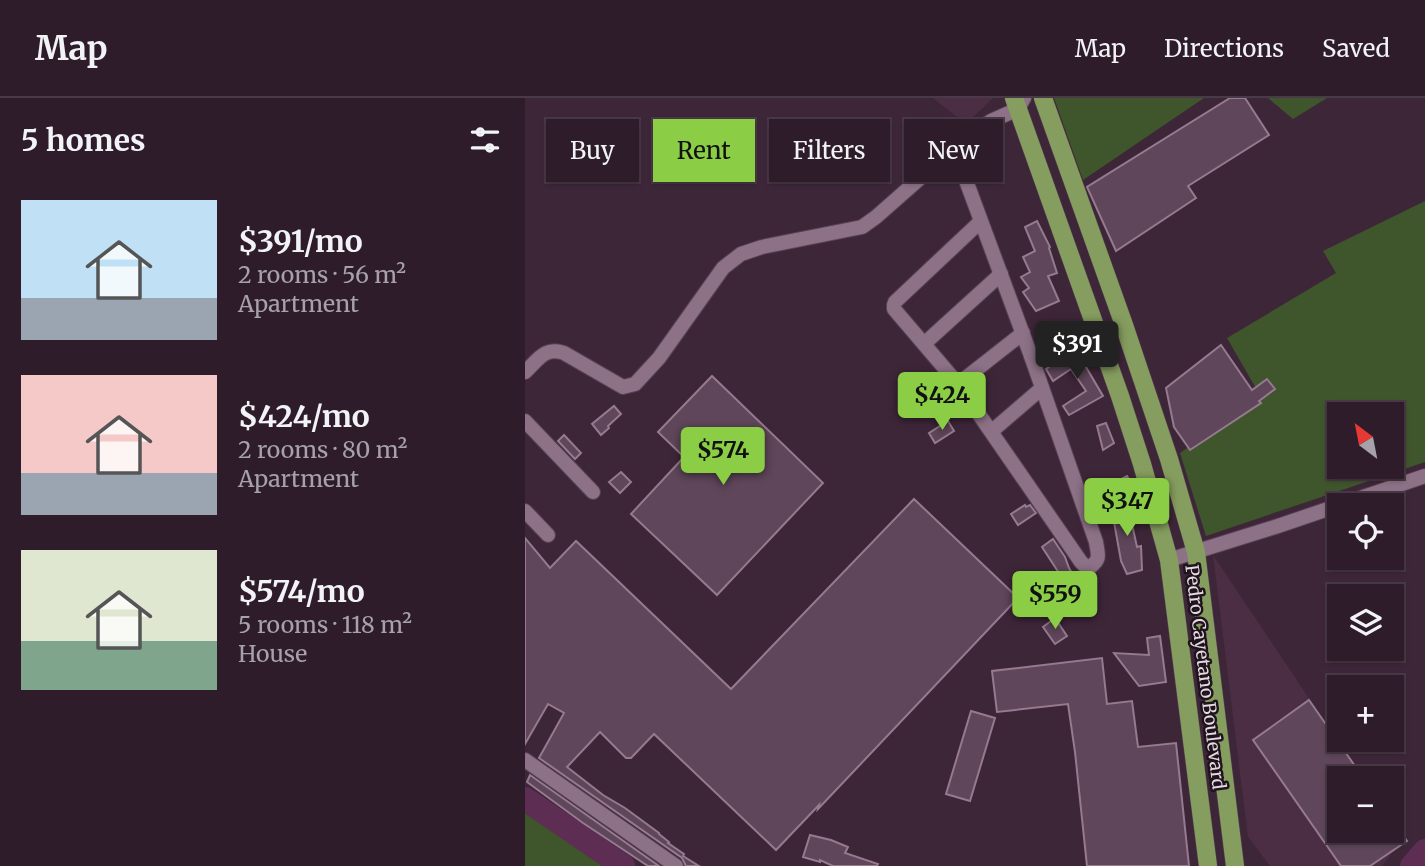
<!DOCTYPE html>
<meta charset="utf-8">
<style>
:root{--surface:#2e1c2b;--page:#3a2937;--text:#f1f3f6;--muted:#a7a1a9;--line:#493a47;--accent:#8bce46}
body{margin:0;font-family:Merriweather,serif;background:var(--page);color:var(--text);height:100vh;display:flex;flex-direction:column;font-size:26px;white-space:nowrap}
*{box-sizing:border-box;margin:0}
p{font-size:23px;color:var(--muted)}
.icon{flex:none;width:38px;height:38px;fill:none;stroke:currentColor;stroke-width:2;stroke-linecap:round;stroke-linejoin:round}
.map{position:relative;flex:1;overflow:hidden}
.drawer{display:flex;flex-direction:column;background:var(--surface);width:525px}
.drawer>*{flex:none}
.banner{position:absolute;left:21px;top:21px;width:665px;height:63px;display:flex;gap:14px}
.needle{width:46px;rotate:328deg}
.buttons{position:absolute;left:802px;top:304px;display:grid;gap:14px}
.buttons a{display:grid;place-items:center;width:77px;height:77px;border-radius:0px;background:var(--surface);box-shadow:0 2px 5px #0004,0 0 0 2px var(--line);font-size:35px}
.price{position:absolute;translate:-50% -60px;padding:0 16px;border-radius:7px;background:var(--accent);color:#111;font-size:23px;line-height:46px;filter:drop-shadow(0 2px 4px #0008)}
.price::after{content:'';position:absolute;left:50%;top:42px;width:21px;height:16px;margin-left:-10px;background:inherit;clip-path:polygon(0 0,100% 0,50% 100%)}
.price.selected{background:#222;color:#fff}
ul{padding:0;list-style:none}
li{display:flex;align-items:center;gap:21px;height:175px;padding:0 21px}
li span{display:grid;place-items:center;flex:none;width:196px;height:140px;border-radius:0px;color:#555}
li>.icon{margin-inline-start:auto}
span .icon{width:84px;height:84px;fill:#fffc;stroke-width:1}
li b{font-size:30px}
h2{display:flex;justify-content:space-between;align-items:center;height:84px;padding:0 21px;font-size:30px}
.tag{padding:0 24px;border-radius:0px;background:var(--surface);box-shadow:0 2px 5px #0004,0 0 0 2px var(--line);font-size:24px;line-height:63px}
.tag.selected{background:var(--accent);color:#111}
header{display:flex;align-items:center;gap:42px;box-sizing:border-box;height:98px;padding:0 35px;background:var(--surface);border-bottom:2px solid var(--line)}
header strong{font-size:33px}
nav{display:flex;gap:38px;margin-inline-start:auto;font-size:24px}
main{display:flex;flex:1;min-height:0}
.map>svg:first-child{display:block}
.built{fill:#4b2d44}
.green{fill:#3f552b;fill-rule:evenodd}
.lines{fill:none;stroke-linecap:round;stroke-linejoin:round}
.river{stroke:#5e2d54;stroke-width:24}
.building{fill:#5f465a;stroke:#967a8f;stroke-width:2}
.minor-casing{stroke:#574353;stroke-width:16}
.major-casing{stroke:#574353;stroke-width:19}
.minor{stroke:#8d7186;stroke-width:14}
.major{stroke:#859d5e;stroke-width:18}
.labels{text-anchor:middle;stroke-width:5;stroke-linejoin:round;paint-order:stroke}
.street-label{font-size:18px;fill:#e7d8e3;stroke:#1e141c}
</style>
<header>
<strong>Map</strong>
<nav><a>Map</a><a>Directions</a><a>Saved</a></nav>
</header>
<main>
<section class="drawer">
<h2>5 homes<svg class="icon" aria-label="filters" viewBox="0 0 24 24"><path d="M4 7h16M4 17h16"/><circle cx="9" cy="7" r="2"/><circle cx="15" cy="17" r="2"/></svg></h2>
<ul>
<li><span style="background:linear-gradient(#bfe0f5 70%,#9aa5b1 0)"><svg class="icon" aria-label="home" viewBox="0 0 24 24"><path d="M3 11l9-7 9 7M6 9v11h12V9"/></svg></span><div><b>$391/mo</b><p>2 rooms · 56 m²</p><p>Apartment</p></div></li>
<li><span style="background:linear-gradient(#f6c9c9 70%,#9aa5b1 0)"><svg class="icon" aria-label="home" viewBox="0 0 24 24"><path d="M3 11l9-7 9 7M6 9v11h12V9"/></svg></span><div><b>$424/mo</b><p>2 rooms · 80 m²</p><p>Apartment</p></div></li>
<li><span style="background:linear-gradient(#dfe7d0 65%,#7fa58c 0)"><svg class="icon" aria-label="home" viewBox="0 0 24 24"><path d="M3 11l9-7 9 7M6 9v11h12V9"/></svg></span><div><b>$574/mo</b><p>5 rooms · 118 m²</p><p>House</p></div></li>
</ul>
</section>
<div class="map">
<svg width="900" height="768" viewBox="0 0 900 768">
<rect width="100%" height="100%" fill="#3e2639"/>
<g class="built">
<path d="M 408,0 L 468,0 L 441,26 Z"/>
<path d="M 688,457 L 838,681 L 814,681 L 814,733 L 878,741 L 857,768 L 745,768 L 723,739 Z"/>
</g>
<g class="green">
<path d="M 529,0 L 679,0 L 558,82 Z"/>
<path d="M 743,0 L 802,0 L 768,21 Z"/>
<path d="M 900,103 L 900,364 L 681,438 L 655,355 L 736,299 L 702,240 L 811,175 L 798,153 ZM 814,317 L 866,317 L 866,369 L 814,369 Z"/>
<path d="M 0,712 L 4,712 L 80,768 L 0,768 Z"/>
</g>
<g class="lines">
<g class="river">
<path d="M 0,701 L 98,768"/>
<path d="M 887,768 L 900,753"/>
</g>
</g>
<g class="building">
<path d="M 705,0 L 720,0 L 744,37 L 663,88 L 671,100 L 591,153 L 562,89 Z"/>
<path d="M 512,123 L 525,149 L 524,150 L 532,175 L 523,178 L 534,203 L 511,213 L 498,194 L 504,190 L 496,179 L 505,174 L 498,159 L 510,153 L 500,129 Z"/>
<path d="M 696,247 L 727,292 L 742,281 L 750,291 L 734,303 L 736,305 L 665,352 L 649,329 L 641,290 Z"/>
<path d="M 560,256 L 566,266 L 561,269 L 578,298 L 544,317 L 538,308 L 561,293 L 546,271 L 528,283 L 521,271 L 531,264 L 529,261 L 540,257 L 545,265 Z"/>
<path d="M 187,278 L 298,385 L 192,497 L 106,416 L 159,359 L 133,334 Z"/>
<path d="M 89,308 L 96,316 L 83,328 L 84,330 L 76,337 L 67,326 Z"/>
<path d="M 423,323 L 429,333 L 410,345 L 404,335 Z"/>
<path d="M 581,325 L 589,345 L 578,352 L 572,328 Z"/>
<path d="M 39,337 L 56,355 L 50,361 L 33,343 Z"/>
<path d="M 96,374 L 106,384 L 95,395 L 84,384 Z"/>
<path d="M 602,378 L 608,389 L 591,398 L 585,387 Z"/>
<path d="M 598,398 L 603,414 L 605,413 L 609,426 L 607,426 L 612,449 L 616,448 L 617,472 L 602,476 L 596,463 L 589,424 L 593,423 L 587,402 Z"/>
<path d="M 389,401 L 493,500 L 293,711 L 294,707 L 251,752 L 129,636 L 106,660 L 101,660 L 75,634 L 42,669 L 78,697 L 100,710 L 134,735 L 134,736 L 144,744 L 143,745 L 159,756 L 158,758 L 174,768 L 161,768 L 157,760 L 14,660 L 39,615 L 23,606 L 0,646 L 0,440 L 25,470 L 51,443 L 206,591 Z"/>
<path d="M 500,407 L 501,409 L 505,407 L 511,415 L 493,427 L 486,416 Z"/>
<path d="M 528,441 L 540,459 L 544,470 L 567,510 L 558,516 L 545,496 L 547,495 L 517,449 Z"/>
<path d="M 530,520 L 542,538 L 530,546 L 518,529 Z"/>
<path d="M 635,538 L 641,584 L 614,588 L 589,555 L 624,557 L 622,540 Z"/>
<path d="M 577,560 L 582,606 L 607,603 L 613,649 L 651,645 L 664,768 L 562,768 L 550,654 L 543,606 L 472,614 L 467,573 Z"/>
<path d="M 784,602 L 839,681 L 814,681 L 814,733 L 866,733 L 866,720 L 882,743 L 845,768 L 816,768 L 728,642 Z"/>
<path d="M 446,613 L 470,620 L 445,703 L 421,696 Z"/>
<path d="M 5,677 L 134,768 L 123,768 L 58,725 L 2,684 Z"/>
<path d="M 285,737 L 306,742 L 323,749 L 320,755 L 353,766 L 352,768 L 308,768 L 295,762 L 295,764 L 278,759 Z"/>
</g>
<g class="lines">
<g class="minor-casing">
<g id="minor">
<path d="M 429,50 L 506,258 L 571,444 C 573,457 576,461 565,469 L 560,468 L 556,464 L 433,286 L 369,211 L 369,207 L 370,204 L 456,123"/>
<path d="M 400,245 L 476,176"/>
<path d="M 506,258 L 573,237"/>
<path d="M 0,274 C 13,262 20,248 39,255 L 98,289 L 110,286 L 134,260 L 198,170 L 216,156 L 237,149 L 337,129 L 351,119 L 443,38 L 466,23 L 493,11 L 499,0"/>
<path d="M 433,286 L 498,235"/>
<path d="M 0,323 L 68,394"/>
<path d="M 467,333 L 517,290"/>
<path d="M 0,413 L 23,437"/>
<path d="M 644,462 L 753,428 L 900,378"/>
<path d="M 0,662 L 151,768"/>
</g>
</g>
<g class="major-casing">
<g id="major">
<path d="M 489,0 L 595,298 L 617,366 L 644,462 L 683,768"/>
<path d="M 518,0 L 599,227 L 644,361 L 671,454 L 710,768"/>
</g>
</g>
<use href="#minor" class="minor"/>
<use href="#major" class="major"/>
</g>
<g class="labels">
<g class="street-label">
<text transform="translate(680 579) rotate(83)" y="6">Pedro Cayetano Boulevard</text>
</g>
</g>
</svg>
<div class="buttons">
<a><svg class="needle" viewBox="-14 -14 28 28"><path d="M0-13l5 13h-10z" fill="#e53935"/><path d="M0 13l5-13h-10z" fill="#a7a1a9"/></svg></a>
<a><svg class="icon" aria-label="locate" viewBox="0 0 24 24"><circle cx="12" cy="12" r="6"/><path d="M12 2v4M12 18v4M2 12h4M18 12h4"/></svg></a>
<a><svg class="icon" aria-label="layers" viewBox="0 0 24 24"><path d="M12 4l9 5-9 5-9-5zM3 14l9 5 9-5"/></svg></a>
<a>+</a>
<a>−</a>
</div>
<b class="price selected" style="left:552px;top:283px">$391</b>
<b class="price" style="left:417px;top:334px">$424</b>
<b class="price" style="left:198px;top:389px">$574</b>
<b class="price" style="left:602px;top:440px">$347</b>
<b class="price" style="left:530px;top:533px">$559</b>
<div class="banner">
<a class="tag">Buy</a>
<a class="tag selected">Rent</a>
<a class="tag">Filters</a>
<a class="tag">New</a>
</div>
</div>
</main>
